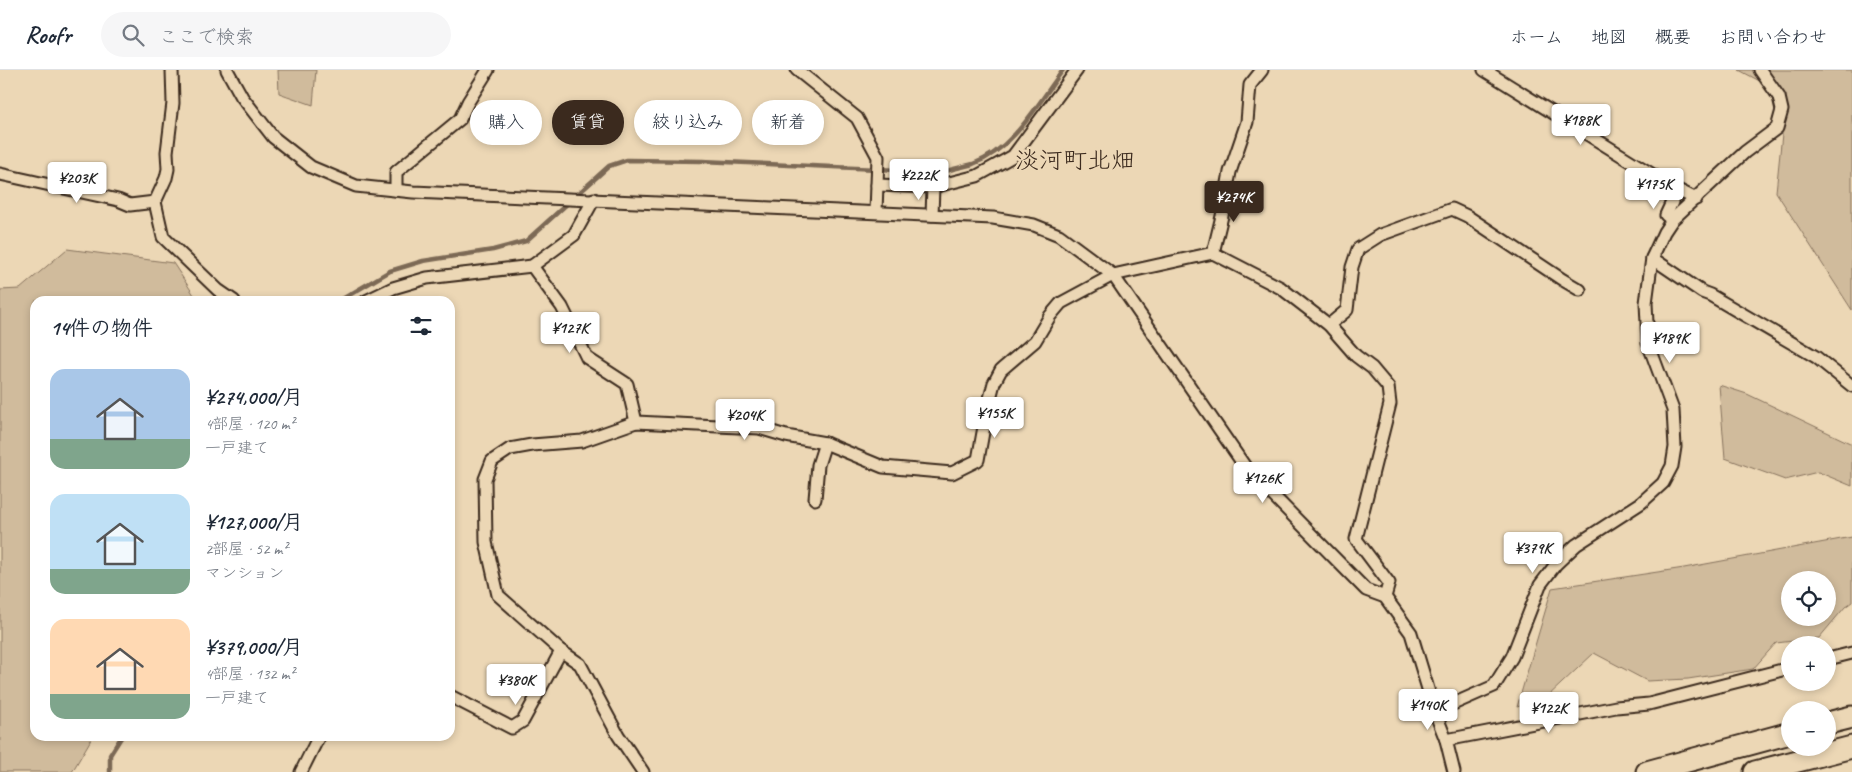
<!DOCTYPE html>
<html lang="ja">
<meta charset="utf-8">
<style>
:root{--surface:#fff;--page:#f6f6f7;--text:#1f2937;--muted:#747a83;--line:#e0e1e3;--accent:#3b2a1e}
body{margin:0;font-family:Caveat,"Klee One",sans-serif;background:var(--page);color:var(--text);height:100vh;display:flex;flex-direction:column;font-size:19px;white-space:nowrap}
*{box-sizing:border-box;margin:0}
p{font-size:16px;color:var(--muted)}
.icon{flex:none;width:28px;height:28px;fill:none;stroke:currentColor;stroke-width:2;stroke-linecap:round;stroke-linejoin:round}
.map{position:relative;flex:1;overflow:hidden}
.drawer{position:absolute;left:30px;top:226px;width:425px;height:445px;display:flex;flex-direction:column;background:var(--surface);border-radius:15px;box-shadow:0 2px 8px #0003}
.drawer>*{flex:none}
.hud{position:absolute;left:470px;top:30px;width:475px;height:45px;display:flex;gap:10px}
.fabs{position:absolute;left:1781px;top:501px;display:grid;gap:10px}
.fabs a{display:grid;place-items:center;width:55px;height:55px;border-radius:50%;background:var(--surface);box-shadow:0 2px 8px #0003;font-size:25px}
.price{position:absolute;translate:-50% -42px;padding:0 11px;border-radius:5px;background:#fff;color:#222;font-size:16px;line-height:32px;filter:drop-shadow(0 1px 2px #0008)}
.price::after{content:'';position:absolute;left:50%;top:30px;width:15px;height:11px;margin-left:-8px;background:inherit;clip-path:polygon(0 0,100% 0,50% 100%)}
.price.current{background:var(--accent);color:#fff}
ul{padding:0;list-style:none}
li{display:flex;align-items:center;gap:15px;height:125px;padding:0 20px}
li span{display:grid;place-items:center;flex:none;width:140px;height:100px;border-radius:15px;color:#555}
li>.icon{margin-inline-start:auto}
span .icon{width:60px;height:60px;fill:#fffc;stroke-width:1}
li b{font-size:21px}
h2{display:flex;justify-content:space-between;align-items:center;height:60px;padding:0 20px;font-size:21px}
.tag{padding:0 18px;border-radius:22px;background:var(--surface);box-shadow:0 2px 8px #0003;font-size:18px;line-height:45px}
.tag.current{background:var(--accent);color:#fff}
header{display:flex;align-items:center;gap:30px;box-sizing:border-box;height:70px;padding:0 25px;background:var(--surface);border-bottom:1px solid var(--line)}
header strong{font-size:24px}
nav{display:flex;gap:28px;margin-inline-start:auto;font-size:18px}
.search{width:350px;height:45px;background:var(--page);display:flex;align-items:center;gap:12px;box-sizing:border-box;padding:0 18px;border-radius:28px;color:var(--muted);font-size:19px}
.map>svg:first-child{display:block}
.green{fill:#d0bb9c;stroke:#86725d;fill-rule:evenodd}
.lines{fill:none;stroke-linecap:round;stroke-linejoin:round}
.stream{stroke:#7c6955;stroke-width:4.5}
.minor-casing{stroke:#3b2a1e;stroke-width:15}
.motorway-casing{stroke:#3b2a1e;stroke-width:25}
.minor{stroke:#ecd7b5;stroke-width:11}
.motorway{stroke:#ecd7b5;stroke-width:21}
.labels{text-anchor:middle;stroke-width:5;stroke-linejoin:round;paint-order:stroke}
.quarter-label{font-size:24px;fill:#3b2a1e;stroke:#ecd7b5}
</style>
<header>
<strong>Roofr</strong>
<div class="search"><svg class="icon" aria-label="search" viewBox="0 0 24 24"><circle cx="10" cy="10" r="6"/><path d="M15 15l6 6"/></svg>ここで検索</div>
<nav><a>ホーム</a><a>地図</a><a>概要</a><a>お問い合わせ</a></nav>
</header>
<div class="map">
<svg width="1852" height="702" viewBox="0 0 1852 702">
<rect width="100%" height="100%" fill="#ecd7b5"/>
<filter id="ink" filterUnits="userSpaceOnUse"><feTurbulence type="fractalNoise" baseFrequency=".02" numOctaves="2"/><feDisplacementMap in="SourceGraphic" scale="10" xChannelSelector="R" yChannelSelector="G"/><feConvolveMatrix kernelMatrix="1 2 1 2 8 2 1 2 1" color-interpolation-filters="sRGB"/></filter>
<g filter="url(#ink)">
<g class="green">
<path d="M 278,0 L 316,0 L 313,35 L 279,23 Z"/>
<path d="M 1739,0 L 1852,0 L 1852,240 L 1776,122 L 1786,25 Z"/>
<path d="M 67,179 L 173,193 L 198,231 L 35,231 L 35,666 L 93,666 L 72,702 L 0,702 L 0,220 L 20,219 Z"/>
<path d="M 1719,315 L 1747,324 L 1852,374 L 1852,416 L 1818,402 L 1785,410 L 1725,388 Z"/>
<path d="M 1852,467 L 1852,532 L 1845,537 L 1819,568 L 1776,573 L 1753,599 L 1688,609 L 1647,611 L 1594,583 L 1546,628 L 1517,637 L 1552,518 L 1684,498 ZM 1790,510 L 1828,510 L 1828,548 L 1790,548 Z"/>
</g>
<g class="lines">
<g class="stream">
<path d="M 339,231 L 390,201 L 423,191 L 493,180 L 526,171 L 609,96 L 627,90 L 702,91 L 943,102 C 952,99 963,97 973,94 C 1014,79 1038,33 1063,0"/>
<path d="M 110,702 L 110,685 L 122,666"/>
</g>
<g class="minor-casing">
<g id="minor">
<path d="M 172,0 L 173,33 L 167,82 L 168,99 L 166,108 L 155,132 L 163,167 L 218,220 L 234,231"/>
<path d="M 227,0 L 242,27 L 273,67 L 311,97 L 356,116 L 413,122 L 993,148 L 1034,155 L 1059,165 L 1113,205 L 1246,398 L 1366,520 L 1385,527 L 1411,563 L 1435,642 L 1446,670 L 1454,702"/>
<path d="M 797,0 L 857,48 L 878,87 L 876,142"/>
<path d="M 1484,0 L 1674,118 L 1696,129"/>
<path d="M 0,104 L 118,130 L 130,135 L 155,132"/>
<path d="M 877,115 L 933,117 L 977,106 L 1013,86 L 1077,0"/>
<path d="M 396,120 L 396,102 L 460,49 L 468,32 L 488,0"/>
<path d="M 932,145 L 933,117"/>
<path d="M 1672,150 L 1666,145 L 1672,132 L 1674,118"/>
<path d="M 1213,183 L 1281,218 L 1329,255 L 1356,286 L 1372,298 L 1388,317 L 1390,334 L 1356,469 L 1389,513 L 1385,527"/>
<path d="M 1652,188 L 1702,222 L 1710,225 L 1816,287 L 1852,316"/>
<path d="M 532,196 L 562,237 L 587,288 L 627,314 L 636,352"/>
<path d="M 366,231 L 393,218 L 427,208 L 532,196 L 574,165 L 594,129"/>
<path d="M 1329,255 L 1347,240 L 1352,197 L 1358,179 L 1380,165 L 1452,139 L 1467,146 L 1563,210 L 1580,220"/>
<path d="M 825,373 L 883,397 L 952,403 L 978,390 L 987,340 L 994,313 L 1001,300 L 1035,271 L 1050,246 L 1061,233 L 1113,205 L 1213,183 L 1222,146 L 1230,102 L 1247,52 L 1250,15 L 1262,0"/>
<path d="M 1828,589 L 1852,583"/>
<path d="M 450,626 L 512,658 L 523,651 L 561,581"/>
<path d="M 1435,642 L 1494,616 L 1512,587 L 1540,515 L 1556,494 L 1576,475 L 1641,433 L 1663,413 L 1672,396 L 1675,377 L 1673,340 L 1648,273 L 1646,233 L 1652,188 L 1664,162 L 1672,150 L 1745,82 L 1777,58 L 1782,40 L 1779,27 L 1760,0"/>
<path d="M 1446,670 L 1616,637 L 1649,634 L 1790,598"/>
<path d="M 301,702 L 319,666"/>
<path d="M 643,702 L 618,665 L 580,594 L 561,581 L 498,525 L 486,472 L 485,409 L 492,391 L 510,379 L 532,375 L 582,371 L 636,352 L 759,358 L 786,366 L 825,373 L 818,395 L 815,429"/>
</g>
</g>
<g class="motorway-casing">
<g id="motorway">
<path d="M 1828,653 L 1852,647"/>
<path d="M 1647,702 L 1790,663"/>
<path d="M 1755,702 L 1852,677"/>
</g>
</g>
<use href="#minor" class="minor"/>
<use href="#motorway" class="motorway"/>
</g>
</g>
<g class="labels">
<g class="quarter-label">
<text x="1075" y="98">淡河町北畑</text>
</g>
</g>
</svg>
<div class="fabs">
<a><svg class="icon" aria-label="locate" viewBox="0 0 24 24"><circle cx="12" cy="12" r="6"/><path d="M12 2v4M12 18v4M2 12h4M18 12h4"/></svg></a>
<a>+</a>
<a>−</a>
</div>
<b class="price" style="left:1581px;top:76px">¥188K</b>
<b class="price" style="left:919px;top:131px">¥222K</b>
<b class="price" style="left:77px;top:134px">¥203K</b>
<b class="price" style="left:1654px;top:140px">¥175K</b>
<b class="price current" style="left:1234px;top:153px">¥274K</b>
<b class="price" style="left:570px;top:284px">¥127K</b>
<b class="price" style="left:1670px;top:294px">¥189K</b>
<b class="price" style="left:995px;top:369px">¥155K</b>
<b class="price" style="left:745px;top:371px">¥204K</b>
<b class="price" style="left:1263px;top:434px">¥126K</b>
<b class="price" style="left:1533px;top:504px">¥379K</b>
<b class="price" style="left:516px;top:636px">¥380K</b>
<b class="price" style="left:1428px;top:661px">¥140K</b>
<b class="price" style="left:1549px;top:664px">¥122K</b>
<div class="hud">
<a class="tag">購入</a>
<a class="tag current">賃貸</a>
<a class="tag">絞り込み</a>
<a class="tag">新着</a>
</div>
<section class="drawer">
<h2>14件の物件<svg class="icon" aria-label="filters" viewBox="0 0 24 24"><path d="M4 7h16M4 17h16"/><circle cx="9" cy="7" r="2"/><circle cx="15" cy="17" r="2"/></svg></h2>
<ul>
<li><span style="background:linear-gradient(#a9c7e8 70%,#7fa58c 0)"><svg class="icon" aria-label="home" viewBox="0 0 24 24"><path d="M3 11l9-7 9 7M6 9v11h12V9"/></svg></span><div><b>¥274,000/月</b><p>4部屋 · 120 m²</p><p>一戸建て</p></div></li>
<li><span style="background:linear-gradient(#bfe0f5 75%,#7fa58c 0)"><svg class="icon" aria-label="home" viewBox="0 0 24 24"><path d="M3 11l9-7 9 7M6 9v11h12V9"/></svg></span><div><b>¥127,000/月</b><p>2部屋 · 52 m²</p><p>マンション</p></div></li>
<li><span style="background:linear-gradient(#ffd9b3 75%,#7fa58c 0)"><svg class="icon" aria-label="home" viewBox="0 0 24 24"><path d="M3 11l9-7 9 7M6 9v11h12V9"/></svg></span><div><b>¥379,000/月</b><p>4部屋 · 132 m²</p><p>一戸建て</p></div></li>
</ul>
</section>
</div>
